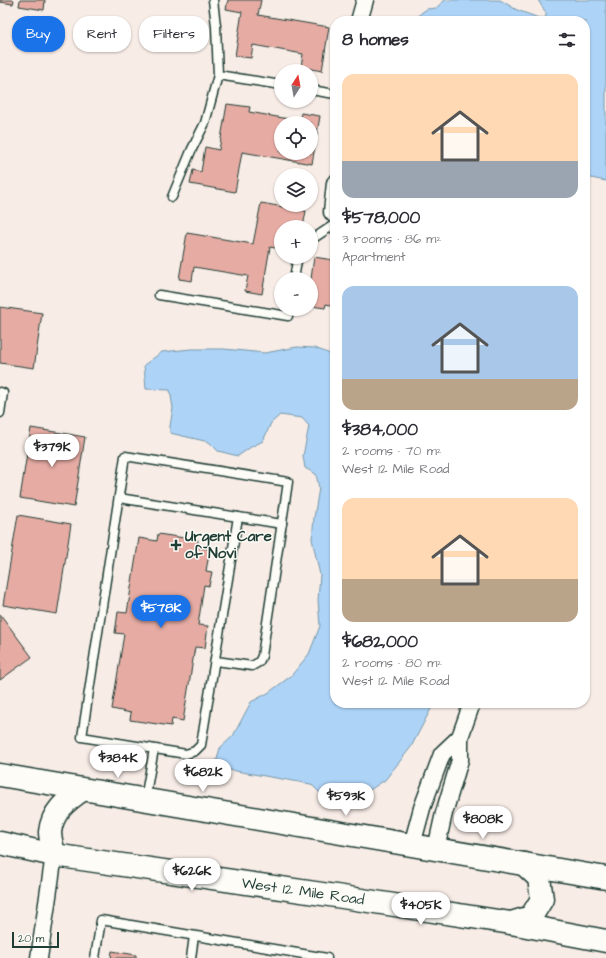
<!DOCTYPE html>
<meta charset="utf-8">
<style>
:root{--surface:#fff;--page:#f2f2f3;--text:#2b2b33;--muted:#7c7c81;--accent:#1a73e8}
body{margin:0;font-family:"Architects Daughter",sans-serif;background:var(--page);color:var(--text);height:100vh;display:flex;flex-direction:column;font-size:15px;white-space:nowrap}
*{box-sizing:border-box;margin:0}
p{font-size:13px;color:var(--muted)}
.icon{flex:none;width:22px;height:22px;fill:none;stroke:currentColor;stroke-width:2;stroke-linecap:round;stroke-linejoin:round}
.map{position:relative;flex:1;overflow:hidden}
.drawer{position:absolute;left:330px;top:16px;width:260px;height:692px;display:flex;flex-direction:column;background:var(--surface);border-radius:16px;box-shadow:0 1px 3px #0004}
.drawer>*{flex:none}
.guide{position:absolute;left:12px;top:16px;width:258px;height:36px;display:flex;gap:8px}
.needle{width:26px;rotate:11deg}
.controls{position:absolute;left:274px;top:64px;display:grid;gap:8px}
.controls a{display:grid;place-items:center;width:44px;height:44px;border-radius:50%;background:var(--surface);box-shadow:0 1px 3px #0004;font-size:20px}
.scale{position:absolute;left:12px;bottom:10px;width:47px;box-sizing:border-box;padding-left:4px;border:2px solid #1f3d34;border-top:0;font-size:11px;line-height:14px;white-space:nowrap;color:#1f3d34;-webkit-text-stroke:3px #fdfcf7;paint-order:stroke}
.price{position:absolute;translate:-50% -34px;padding:0 9px;border-radius:14px;background:#fff;color:#222;font-size:13px;line-height:26px;filter:drop-shadow(0 1px 2px #0008)}
.price::after{content:'';position:absolute;left:50%;top:24px;width:12px;height:9px;margin-left:-6px;background:inherit;clip-path:polygon(0 0,100% 0,50% 100%)}
.price.current{background:var(--accent);color:#fff}
ul{padding:0;list-style:none}
li{display:grid;align-content:center;gap:8px;height:212px;padding:0 12px}
li span{display:grid;place-items:center;height:124px;border-radius:12px;color:#555}
li>.icon{margin-inline-start:auto}
span .icon{width:72px;height:72px;fill:#fffc;stroke-width:1}
li b{font-size:17px}
h2{display:flex;justify-content:space-between;align-items:center;height:48px;padding:0 12px;font-size:17px}
.tag{padding:0 14px;border-radius:16px;background:var(--surface);box-shadow:0 1px 3px #0004;font-size:14px;line-height:36px}
.tag.current{background:var(--accent);color:#fff}
.map>svg:first-child{display:block}
.water{fill:#add3f7;stroke:#7497a9}
.building{fill:#e6aca4;stroke:#1f3d34;fill-rule:evenodd}
.lines{fill:none;stroke-linecap:round;stroke-linejoin:round}
.lane-casing{stroke:#1f3d34;stroke-width:11}
.street-casing{stroke:#1f3d34;stroke-width:19}
.secondary-casing{stroke:#1f3d34;stroke-width:25}
.lane{stroke:#fdfcf7;stroke-width:8}
.street{stroke:#fdfcf7;stroke-width:16}
.secondary{stroke:#fdfcf7;stroke-width:22}
.poi-dot{fill:#1f3d34;stroke:#fdfcf7;stroke-width:1.5}
.labels{text-anchor:middle;stroke-width:3;stroke-linejoin:round;paint-order:stroke}
.poi-label{font-size:15px;font-weight:bold;fill:#1f3d34;stroke:#fdfcf7;text-anchor:start}
.street-label{font-size:15px;fill:#1f3d34;stroke:#fdfcf7}
</style>
<div class="map">
<svg width="606" height="958" viewBox="0 0 606 958">
<rect width="100%" height="100%" fill="#f8ece6"/>
<filter id="ink" filterUnits="userSpaceOnUse"><feTurbulence type="fractalNoise" baseFrequency=".025" numOctaves="2"/><feDisplacementMap in="SourceGraphic" scale="8" xChannelSelector="R" yChannelSelector="G"/><feConvolveMatrix kernelMatrix="1 2 1 2 8 2 1 2 1" color-interpolation-filters="sRGB"/></filter>
<g filter="url(#ink)">
<g class="water">
<path d="M 445,0 L 500,0 L 517,10 L 539,18 L 544,18 L 546,17 L 546,13 L 538,0 L 606,0 L 606,181 L 591,178 L 585,174 L 585,21 L 415,21 L 421,13 L 427,9 L 436,8 Z"/>
<path d="M 297,347 L 315,348 L 335,356 L 335,703 L 434,703 L 411,747 L 385,780 L 353,801 L 320,793 L 311,784 L 230,770 L 221,779 L 208,782 L 188,776 L 193,769 L 207,773 L 215,767 L 220,748 L 233,736 L 251,702 L 268,693 L 291,676 L 309,654 L 320,626 L 318,600 L 320,575 L 312,539 L 314,518 L 319,488 L 316,474 L 305,468 L 303,456 L 309,426 L 302,418 L 280,415 L 271,423 L 263,441 L 251,447 L 238,456 L 218,451 L 209,442 L 170,433 L 170,426 L 173,408 L 170,390 L 146,389 L 144,365 L 162,352 L 191,349 L 224,349 L 265,353 Z"/>
</g>
<g class="building">
<path d="M 0,0 L 14,0 L 13,4 L 0,2 Z"/>
<path d="M 20,0 L 45,0 L 44,10 L 19,6 Z"/>
<path d="M 228,0 L 261,0 L 258,15 L 329,27 L 322,71 L 301,67 L 303,54 L 253,45 L 251,58 L 235,56 L 242,12 L 226,9 Z"/>
<path d="M 227,104 L 250,107 L 249,112 L 300,121 L 301,113 L 320,116 L 312,164 L 242,152 L 235,192 L 190,184 L 193,170 L 201,172 L 205,147 L 219,150 ZM 281,123 L 311,123 L 311,153 L 281,153 Z"/>
<path d="M 261,203 L 306,211 L 303,227 L 290,225 L 290,227 L 281,227 L 281,249 L 270,247 L 262,294 L 245,291 L 248,276 L 194,267 L 192,281 L 179,279 L 187,233 L 253,244 Z"/>
<path d="M 314,257 L 333,260 L 332,268 L 335,269 L 335,306 L 326,304 L 325,308 L 311,306 L 311,279 Z"/>
<path d="M 0,307 L 42,313 L 34,368 L 0,363 Z"/>
<path d="M 31,428 L 85,437 L 74,507 L 20,498 Z"/>
<path d="M 18,515 L 71,524 L 57,614 L 3,605 Z"/>
<path d="M 158,534 L 198,540 L 197,547 L 210,549 L 206,571 L 212,572 L 209,586 L 204,585 L 198,625 L 208,626 L 205,648 L 195,647 L 183,721 L 172,719 L 171,726 L 130,720 L 131,713 L 112,709 L 124,634 L 115,633 L 118,612 L 127,613 L 139,538 L 157,541 Z"/>
<path d="M 0,614 L 32,657 L 0,680 Z"/>
<path d="M 112,951 L 136,955 L 136,958 L 111,958 Z"/>
</g>
<g class="lines">
<g class="lane-casing">
<g id="lane">
<path d="M 213,0 L 216,26 L 218,75 L 281,85"/>
<path d="M 311,90 L 335,94"/>
<path d="M 172,197 L 191,151 L 205,123 L 218,75"/>
<path d="M 311,240 L 335,224"/>
<path d="M 294,279 L 297,261 L 299,257"/>
<path d="M 159,295 L 288,316 L 289,309"/>
<path d="M 0,392 L 3,393 L 0,413"/>
<path d="M 119,498 L 282,524"/>
<path d="M 216,661 L 252,666 L 259,662 L 262,656 L 288,482 L 125,456 L 82,737 L 186,754 L 195,751 L 201,745 L 238,517"/>
<path d="M 145,799 L 154,749"/>
<path d="M 95,958 L 101,920 L 327,958"/>
<path d="M 191,958 L 194,936"/>
</g>
</g>
<g class="street-casing">
<g id="street">
<path d="M 359,21 L 365,0"/>
<path d="M 335,183 L 332,212 L 335,215"/>
<path d="M 460,737 L 472,703"/>
<path d="M 412,845 L 422,808 L 442,754 L 460,737 L 460,760 L 444,813 L 436,849"/>
<path d="M 39,958 L 54,855"/>
</g>
</g>
<g class="secondary-casing">
<g id="secondary">
<path d="M 0,775 L 606,878"/>
<path d="M 0,843 L 54,855 L 336,896 L 511,923 L 606,941"/>
<path d="M 54,855 C 53,848 50,839 50,832 C 52,812 66,801 82,790"/>
<path d="M 511,923 L 531,917 L 542,899 L 539,878 L 524,864"/>
</g>
</g>
<use href="#lane" class="lane"/>
<use href="#street" class="street"/>
<use href="#secondary" class="secondary"/>
</g>
</g>
<path class="poi-dot" d="M174 539h4v4h4v4h-4v4h-4v-4h-4v-4h4z"/>
<g class="labels">
<g class="poi-label">
<text x="185" y="541">Urgent Care<tspan x="185" dy="17">of Novi</tspan></text>
</g>
<g class="street-label">
<text transform="translate(303 891) rotate(8)" y="5">West 12 Mile Road</text>
</g>
</g>
</svg>
<div class="controls">
<a><svg class="needle" viewBox="-14 -14 28 28"><path d="M0-13l5 13h-10z" fill="#e53935"/><path d="M0 13l5-13h-10z" fill="#7c7c81"/></svg></a>
<a><svg class="icon" aria-label="locate" viewBox="0 0 24 24"><circle cx="12" cy="12" r="6"/><path d="M12 2v4M12 18v4M2 12h4M18 12h4"/></svg></a>
<a><svg class="icon" aria-label="layers" viewBox="0 0 24 24"><path d="M12 4l9 5-9 5-9-5zM3 14l9 5 9-5"/></svg></a>
<a>+</a>
<a>−</a>
</div>
<div class="scale">20 m</div>
<b class="price" style="left:52px;top:468px">$379K</b>
<b class="price current" style="left:161px;top:629px">$578K</b>
<b class="price" style="left:118px;top:779px">$384K</b>
<b class="price" style="left:203px;top:793px">$682K</b>
<b class="price" style="left:346px;top:817px">$593K</b>
<b class="price" style="left:483px;top:840px">$808K</b>
<b class="price" style="left:192px;top:892px">$626K</b>
<b class="price" style="left:421px;top:926px">$405K</b>
<div class="guide">
<a class="tag current">Buy</a>
<a class="tag">Rent</a>
<a class="tag">Filters</a>
</div>
<section class="drawer">
<h2>8 homes<svg class="icon" aria-label="filters" viewBox="0 0 24 24"><path d="M4 7h16M4 17h16"/><circle cx="9" cy="7" r="2"/><circle cx="15" cy="17" r="2"/></svg></h2>
<ul>
<li><span style="background:linear-gradient(#ffd9b3 70%,#9aa5b1 0)"><svg class="icon" aria-label="home" viewBox="0 0 24 24"><path d="M3 11l9-7 9 7M6 9v11h12V9"/></svg></span><div><b>$578,000</b><p>3 rooms · 86 m²</p><p>Apartment</p></div></li>
<li><span style="background:linear-gradient(#a9c7e8 75%,#b9a48a 0)"><svg class="icon" aria-label="home" viewBox="0 0 24 24"><path d="M3 11l9-7 9 7M6 9v11h12V9"/></svg></span><div><b>$384,000</b><p>2 rooms · 70 m²</p><p>West 12 Mile Road</p></div></li>
<li><span style="background:linear-gradient(#ffd9b3 65%,#b9a48a 0)"><svg class="icon" aria-label="home" viewBox="0 0 24 24"><path d="M3 11l9-7 9 7M6 9v11h12V9"/></svg></span><div><b>$682,000</b><p>2 rooms · 80 m²</p><p>West 12 Mile Road</p></div></li>
</ul>
</section>
</div>
